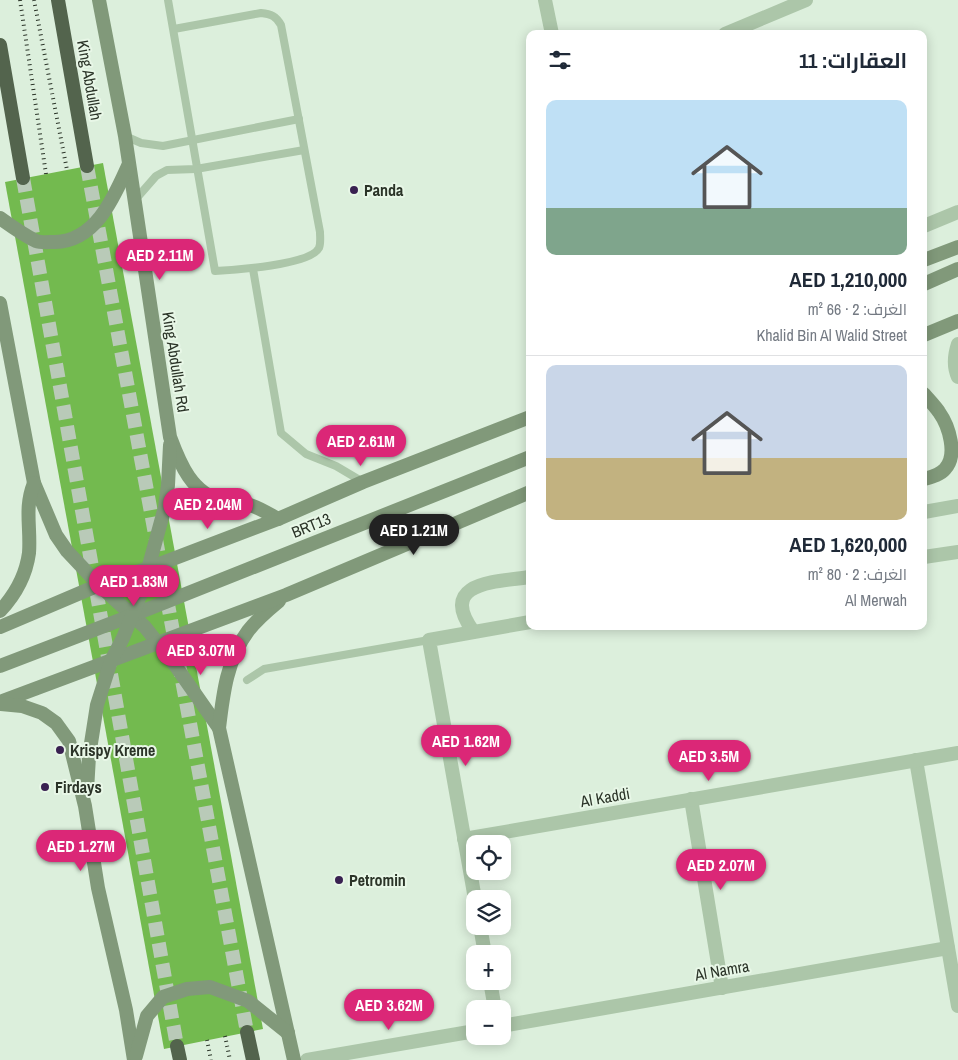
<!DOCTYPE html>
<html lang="ar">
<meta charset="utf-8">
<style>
:root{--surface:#fff;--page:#f6f6f7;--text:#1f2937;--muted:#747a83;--line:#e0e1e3;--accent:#db2777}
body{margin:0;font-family:"Archivo Narrow",Cairo,sans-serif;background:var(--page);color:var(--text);direction:rtl;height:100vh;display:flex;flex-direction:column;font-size:19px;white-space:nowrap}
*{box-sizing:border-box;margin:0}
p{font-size:16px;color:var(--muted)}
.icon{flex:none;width:28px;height:28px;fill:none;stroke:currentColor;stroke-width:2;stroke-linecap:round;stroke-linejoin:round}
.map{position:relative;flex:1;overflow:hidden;direction:ltr}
.sheet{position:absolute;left:526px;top:30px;width:401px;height:600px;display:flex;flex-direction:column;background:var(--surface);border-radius:10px;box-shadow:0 2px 12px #0003;direction:rtl}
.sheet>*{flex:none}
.controls{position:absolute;left:466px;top:835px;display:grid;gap:10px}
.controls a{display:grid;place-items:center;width:45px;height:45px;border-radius:10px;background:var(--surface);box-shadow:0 2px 12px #0003;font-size:25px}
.price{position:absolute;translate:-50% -42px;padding:0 11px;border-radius:18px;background:var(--accent);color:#fff;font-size:16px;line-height:32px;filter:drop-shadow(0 1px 2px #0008)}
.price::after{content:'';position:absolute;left:50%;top:30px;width:15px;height:11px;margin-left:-8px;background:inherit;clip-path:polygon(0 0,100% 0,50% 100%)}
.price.on{background:#222;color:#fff}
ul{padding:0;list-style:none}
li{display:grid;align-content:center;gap:10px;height:265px;padding:0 20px}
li+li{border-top:1px solid var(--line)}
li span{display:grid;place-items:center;height:155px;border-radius:10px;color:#555}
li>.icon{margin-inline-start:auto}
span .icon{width:90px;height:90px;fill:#fffc;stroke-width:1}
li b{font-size:21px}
h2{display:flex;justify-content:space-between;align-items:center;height:60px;padding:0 20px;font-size:21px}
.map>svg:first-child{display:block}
.building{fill:#73ba4f}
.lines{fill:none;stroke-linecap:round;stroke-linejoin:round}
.trunk-tunnel{stroke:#b9cab8;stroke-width:14;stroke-dasharray:14 7;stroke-linecap:butt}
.service{stroke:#acc6a9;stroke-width:8}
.minor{stroke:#acc6a9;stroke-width:14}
.secondary{stroke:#81997a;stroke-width:14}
.trunk{stroke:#53644d;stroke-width:14}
.rail{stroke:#2b3428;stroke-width:4;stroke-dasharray:1 4;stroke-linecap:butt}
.poi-dot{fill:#392151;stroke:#e8f7e7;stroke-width:2}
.labels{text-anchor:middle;stroke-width:4;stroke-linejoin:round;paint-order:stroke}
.street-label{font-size:16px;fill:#2b3428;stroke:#e8f7e7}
.poi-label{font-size:16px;font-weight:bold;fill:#2b3428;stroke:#e8f7e7;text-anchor:start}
</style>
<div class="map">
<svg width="958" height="1060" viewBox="0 0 958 1060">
<rect width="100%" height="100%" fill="#dcefdc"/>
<path class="building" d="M 103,163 L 263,1029 L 164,1049 L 5,182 Z"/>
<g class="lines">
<g class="trunk-tunnel">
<path d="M 87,166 L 247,1032"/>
<path d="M 23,178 L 177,1046"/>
</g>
<g class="service">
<path d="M 168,0 L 215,271 C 235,270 310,265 319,248 C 321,243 320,237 320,232 L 281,25 C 276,16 271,14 261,13 L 174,29"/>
<path d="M 125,136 L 141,143 L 163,146 L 299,119"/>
<path d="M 135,200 L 156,176 L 167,170 L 196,169 L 304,150"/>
<path d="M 253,269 L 281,433 L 306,454 L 336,466 L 363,482"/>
<path d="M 247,680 L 264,669 L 429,640"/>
</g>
<g class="minor">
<path d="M 545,0 L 552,34"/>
<path d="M 725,34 L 806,0"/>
<path d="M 924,226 L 958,212"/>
<path d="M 958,344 C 954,356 953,366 958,377"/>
<path d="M 924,512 L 958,506"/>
<path d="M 924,557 L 958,552"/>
<path d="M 473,631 C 437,581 498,582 530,577"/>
<path d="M 916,760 L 958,1006"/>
<path d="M 691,799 L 722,988"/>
<path d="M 464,839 L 958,753"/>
<path d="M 475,899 L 429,640 L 530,622"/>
<path d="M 480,926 L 485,954"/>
<path d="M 490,981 L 495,1009"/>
<path d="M 502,1026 L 948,948"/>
<path d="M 307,1060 L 475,1031"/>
</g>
<g class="secondary">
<path d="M 99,0 L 125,136 L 170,437 C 180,464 192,494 223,501 C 232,503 241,502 250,505 C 260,508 269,514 278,519"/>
<path d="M 0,218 C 11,226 24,235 36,241 C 41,243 49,242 55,242 C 96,241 114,197 128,166"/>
<path d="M 924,260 L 958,247"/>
<path d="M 924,284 L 958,269"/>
<path d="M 0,303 L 34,483 L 56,535 L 67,551 L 99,585 L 145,627 L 175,665 L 219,728"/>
<path d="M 924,335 L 958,321"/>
<path d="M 924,394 C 929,400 935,406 939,412 C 949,426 958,455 945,469 C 940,475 931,477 924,479"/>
<path d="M 279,601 C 268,610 257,619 248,631 C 227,659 223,694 219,728 L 294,1060"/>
<path d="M 0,611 C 15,595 26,575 29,553 C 31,527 24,508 34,483"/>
<path d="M 0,627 L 99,585 L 149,568 L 278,519 L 363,482 L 530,417"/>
<path d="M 0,666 L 133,615 L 530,457"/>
<path d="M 0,702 L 286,595 L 530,492"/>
<path d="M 1,704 L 22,706 L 42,713 L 56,723 L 69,741 L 85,806 L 98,888 L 126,1010 L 134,1060"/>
<path d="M 87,791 L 89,756 L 97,705 L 111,661 L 123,638 L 142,591 L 165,507 L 168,485 L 170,445"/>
<path d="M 136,1056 L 147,1016 L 163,997 L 187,989 L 210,987 L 248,1001 L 288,1033"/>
</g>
<g class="trunk">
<path d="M 58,0 L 87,166"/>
<path d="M 0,45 L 23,178"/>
<path d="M 247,1032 L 253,1060"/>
<path d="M 177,1046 L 180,1060"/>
</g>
<g class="rail">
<path d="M 20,0 L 46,174"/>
<path d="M 34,0 L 67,170"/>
<path d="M 225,1036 L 230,1060"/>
<path d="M 207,1040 L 211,1060"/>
</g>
</g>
<g class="poi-dot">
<circle cx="354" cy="190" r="5"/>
<circle cx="60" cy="750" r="5"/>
<circle cx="45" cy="787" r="5"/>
<circle cx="339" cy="880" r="5"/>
</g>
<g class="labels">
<g class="street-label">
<text transform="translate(90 80) rotate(80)" y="6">King Abdullah</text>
<text transform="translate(176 362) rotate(81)" y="6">King Abdullah Rd</text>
<text transform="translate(311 525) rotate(-22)" y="6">BRT13</text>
<text transform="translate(605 797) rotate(-10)" y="6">Al Kaddi</text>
<text transform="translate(722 970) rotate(-10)" y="6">Al Namra</text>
</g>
<g class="poi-label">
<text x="364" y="196">Panda</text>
<text x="70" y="756">Krispy Kreme</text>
<text x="55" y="793">Firdays</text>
<text x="349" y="886">Petromin</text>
</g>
</g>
</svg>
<div class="controls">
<a><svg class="icon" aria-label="locate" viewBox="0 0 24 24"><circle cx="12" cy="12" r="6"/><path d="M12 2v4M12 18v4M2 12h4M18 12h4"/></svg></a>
<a><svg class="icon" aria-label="layers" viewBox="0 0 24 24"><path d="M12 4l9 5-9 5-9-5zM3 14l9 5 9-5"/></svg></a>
<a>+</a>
<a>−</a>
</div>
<b class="price" style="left:160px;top:281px">AED 2.11M</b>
<b class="price" style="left:361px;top:467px">AED 2.61M</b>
<b class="price" style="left:208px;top:530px">AED 2.04M</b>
<b class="price on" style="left:414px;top:556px">AED 1.21M</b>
<b class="price" style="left:134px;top:607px">AED 1.83M</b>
<b class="price" style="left:201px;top:676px">AED 3.07M</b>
<b class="price" style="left:466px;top:767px">AED 1.62M</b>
<b class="price" style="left:709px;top:782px">AED 3.5M</b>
<b class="price" style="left:81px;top:872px">AED 1.27M</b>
<b class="price" style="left:721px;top:891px">AED 2.07M</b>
<b class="price" style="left:389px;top:1031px">AED 3.62M</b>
<section class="sheet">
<h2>العقارات: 11<svg class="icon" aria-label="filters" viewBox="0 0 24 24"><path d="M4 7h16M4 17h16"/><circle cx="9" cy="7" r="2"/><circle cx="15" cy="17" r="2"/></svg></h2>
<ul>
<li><span style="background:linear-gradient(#bfe0f5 70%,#7fa58c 0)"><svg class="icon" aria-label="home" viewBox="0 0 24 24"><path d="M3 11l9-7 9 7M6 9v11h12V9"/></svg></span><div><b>AED 1,210,000</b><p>الغرف: 2 · 66 m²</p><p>Khalid Bin Al Walid Street</p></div></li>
<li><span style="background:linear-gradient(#c9d6e8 60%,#c2b280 0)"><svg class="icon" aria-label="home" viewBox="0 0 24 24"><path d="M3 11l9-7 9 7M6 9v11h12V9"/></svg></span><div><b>AED 1,620,000</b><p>الغرف: 2 · 80 m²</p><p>Al Merwah</p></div></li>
</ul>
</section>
</div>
